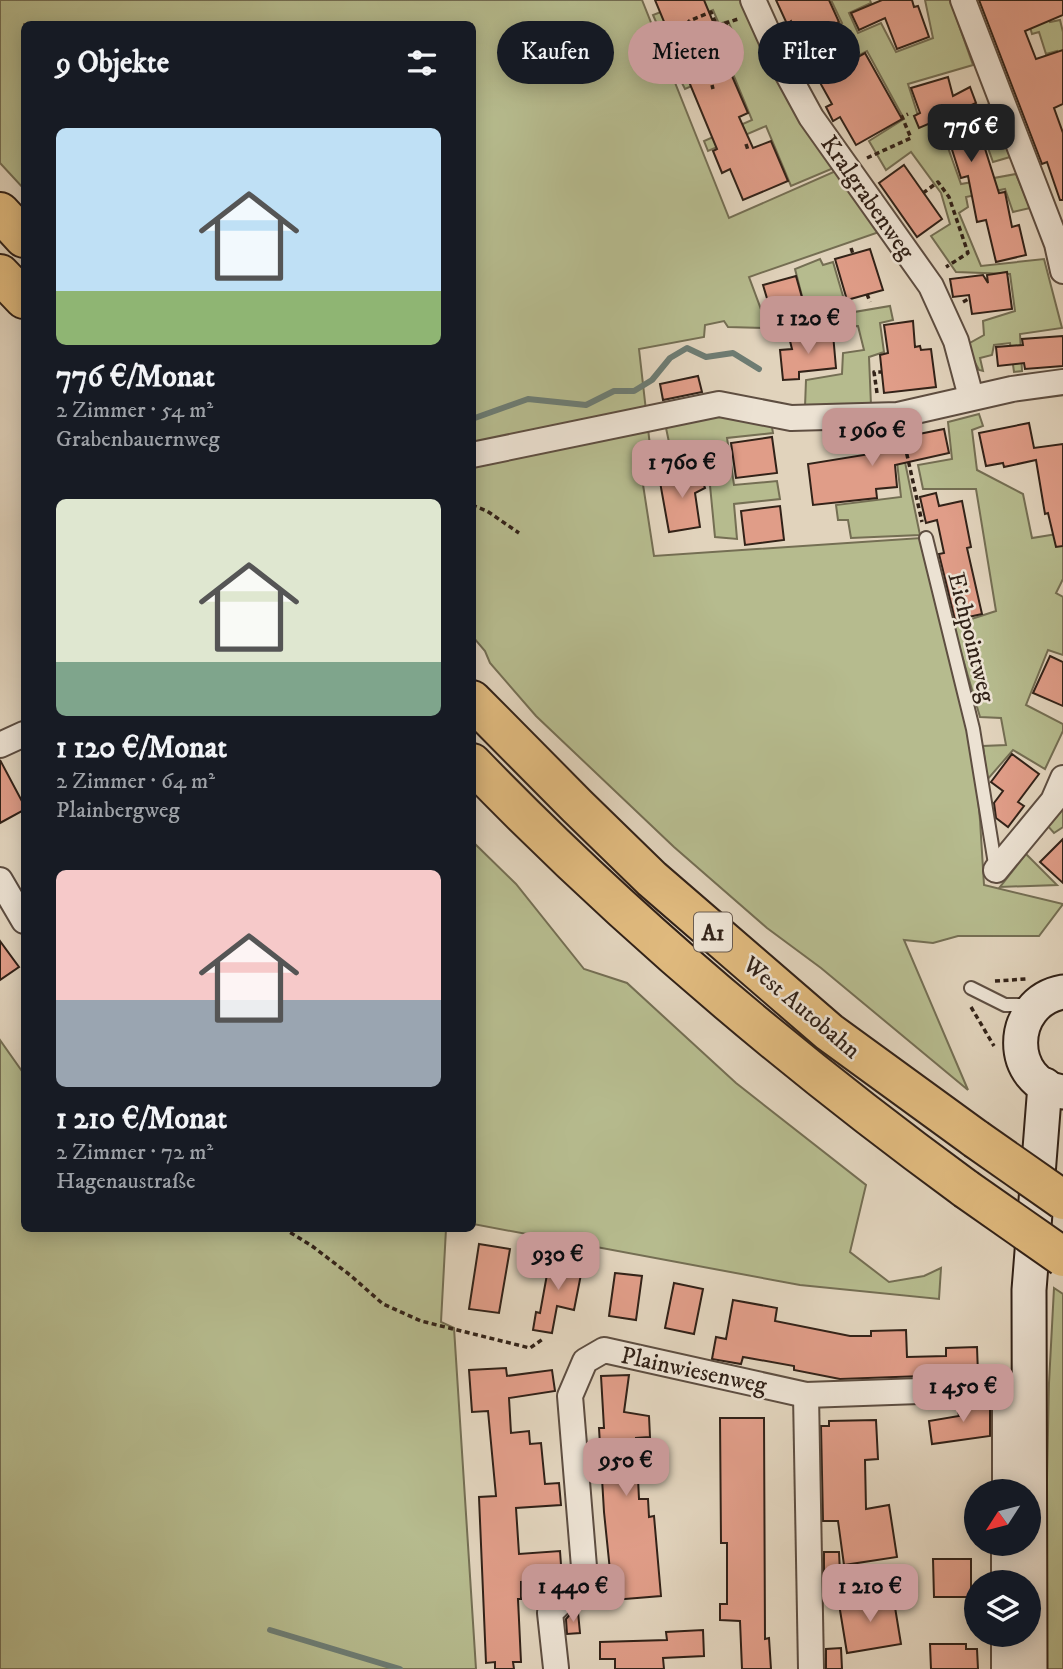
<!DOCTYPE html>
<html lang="de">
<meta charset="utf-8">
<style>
:root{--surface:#171b24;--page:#242831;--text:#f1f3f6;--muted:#9ea1a6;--accent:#c59692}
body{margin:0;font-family:"IM FELL DW Pica",serif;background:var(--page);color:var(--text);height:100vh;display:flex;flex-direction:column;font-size:26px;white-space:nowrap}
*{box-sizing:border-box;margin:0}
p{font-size:23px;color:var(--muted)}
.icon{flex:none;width:38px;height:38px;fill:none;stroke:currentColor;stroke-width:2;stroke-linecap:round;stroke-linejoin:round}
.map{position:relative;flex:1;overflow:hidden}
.sheet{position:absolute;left:21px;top:21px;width:455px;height:1211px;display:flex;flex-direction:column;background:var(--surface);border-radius:10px;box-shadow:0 4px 18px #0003}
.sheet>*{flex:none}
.hud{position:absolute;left:497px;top:21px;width:460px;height:63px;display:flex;gap:14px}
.needle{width:46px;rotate:234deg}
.fabs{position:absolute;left:964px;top:1479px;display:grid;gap:14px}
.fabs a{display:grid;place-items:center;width:77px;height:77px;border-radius:50%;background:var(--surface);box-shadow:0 4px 18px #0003;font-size:35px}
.price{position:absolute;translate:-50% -60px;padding:0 16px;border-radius:14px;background:var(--accent);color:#111;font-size:23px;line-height:46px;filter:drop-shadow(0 2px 4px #0008)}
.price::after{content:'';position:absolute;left:50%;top:42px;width:21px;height:16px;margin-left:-10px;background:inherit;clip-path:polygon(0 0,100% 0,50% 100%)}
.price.active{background:#222;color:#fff}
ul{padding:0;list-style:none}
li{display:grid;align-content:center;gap:14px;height:371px;padding:0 35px}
li span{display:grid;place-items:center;height:217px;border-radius:10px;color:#555}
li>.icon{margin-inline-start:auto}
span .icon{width:126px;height:126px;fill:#fffc;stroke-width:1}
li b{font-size:30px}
h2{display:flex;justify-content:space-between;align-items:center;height:84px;padding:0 35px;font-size:30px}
.chip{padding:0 24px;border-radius:32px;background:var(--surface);box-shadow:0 4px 18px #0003;font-size:24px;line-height:63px}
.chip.active{background:var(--accent);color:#111}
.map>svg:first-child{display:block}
.green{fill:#b6bb8e;stroke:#746e53;stroke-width:2}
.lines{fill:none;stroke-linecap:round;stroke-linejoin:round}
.stream{stroke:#6d7c73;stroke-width:6}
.building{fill:#e09d88;stroke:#322218;stroke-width:2}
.lane-casing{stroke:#5e4e41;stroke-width:16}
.street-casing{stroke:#5e4e41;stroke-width:28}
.secondary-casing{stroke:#322218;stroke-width:37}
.highway-casing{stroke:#322218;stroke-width:42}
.path{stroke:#322218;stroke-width:3.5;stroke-dasharray:5 3.5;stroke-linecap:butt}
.lane{stroke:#ece2d3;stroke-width:12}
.street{stroke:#ece2d3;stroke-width:24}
.secondary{stroke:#ece2d3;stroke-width:33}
.highway{stroke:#e0ba7e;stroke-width:38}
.highway-bridge-casing{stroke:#322218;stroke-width:42;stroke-linecap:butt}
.highway-bridge{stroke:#e0ba7e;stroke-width:38}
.labels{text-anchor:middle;stroke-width:5;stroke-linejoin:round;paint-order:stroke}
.shield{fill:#ece2d3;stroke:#6a5c50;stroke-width:2}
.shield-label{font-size:23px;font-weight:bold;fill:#322218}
.street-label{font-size:24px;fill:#322218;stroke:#ece2d3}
</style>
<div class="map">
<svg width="1063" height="1669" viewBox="0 0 1063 1669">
<rect width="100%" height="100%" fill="#e1d3bc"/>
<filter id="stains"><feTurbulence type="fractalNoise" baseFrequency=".00286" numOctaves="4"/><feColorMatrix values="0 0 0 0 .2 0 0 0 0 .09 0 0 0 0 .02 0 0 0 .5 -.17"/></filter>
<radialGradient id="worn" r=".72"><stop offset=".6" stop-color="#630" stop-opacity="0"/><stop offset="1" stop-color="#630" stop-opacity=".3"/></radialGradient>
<g class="green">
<path d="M 0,0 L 642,0 L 729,218 L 838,170 L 882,231 L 749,277 L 768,328 L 728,327 L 724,321 L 705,325 L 704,337 L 639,349 L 650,446 L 638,452 L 654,556 L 921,538 L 974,755 L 980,820 L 984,885 L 1063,904 L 1039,936 L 958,936 L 933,943 L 904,940 L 968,1090 L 821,968 L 767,928 L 674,847 L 536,716 L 490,663 L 485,651 L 473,637 L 472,24 L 24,24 L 24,189 L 0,163 Z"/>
<path d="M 691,0 L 744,0 L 836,167 L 791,186 L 766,126 L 708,151 L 704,141 L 752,120 L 731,69 L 685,89 L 678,75 L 740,48 L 728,21 L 719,24 L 713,10 L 660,31 L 653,15 Z"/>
<path d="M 831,0 L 870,0 L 871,3 L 849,13 L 858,33 L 881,23 L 896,52 L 933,38 L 925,0 L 950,0 L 973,65 L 908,84 L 921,125 L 990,104 L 1010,157 L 993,162 L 983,134 L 947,145 L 961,184 L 1016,174 L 1030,208 L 1013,212 L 1005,189 L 966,197 L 968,207 L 959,213 L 981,266 L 1044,259 L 1062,328 L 1020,334 L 1022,371 L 1014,372 L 1010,343 L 994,345 L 992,355 L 980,358 L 983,371 L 979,370 L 972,357 L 968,344 L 984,335 L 983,321 L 1015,311 L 1010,274 L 956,272 L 931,236 L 950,224 L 941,193 L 911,152 L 886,170 L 869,141 L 904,119 L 867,51 L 818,76 L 804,49 L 818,43 L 815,35 L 842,23 Z"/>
<path d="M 1049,19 L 1050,22 L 1060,20 L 1063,32 L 1063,68 L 1057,51 L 1046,54 L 1039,32 L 1032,34 L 1030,27 Z"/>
<path d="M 820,259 L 823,265 L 833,262 L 848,313 L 890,306 L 893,320 L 880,323 L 884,352 L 869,357 L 871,405 L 805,407 L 806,380 L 842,374 L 843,353 L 864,350 L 858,326 L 810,327 L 795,269 Z"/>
<path d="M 979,414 L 983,426 L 972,430 L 977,470 L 1023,494 L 1032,538 L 1063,533 L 1063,579 L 1056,593 L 1063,597 L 1063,655 L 1048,650 L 1026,705 L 1063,724 L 1063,731 L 1045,769 L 1013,750 L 987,780 L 983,746 L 1006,745 L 1001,718 L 980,717 L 953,625 L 996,611 L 976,489 L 923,489 L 918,465 L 952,459 L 948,422 Z"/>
<path d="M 724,416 L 771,421 L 773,433 L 727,438 L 734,485 L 777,481 L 780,499 L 734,504 L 737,539 L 715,537 L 709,475 L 703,465 L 694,465 L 690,457 L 671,452 L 665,423 Z"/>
<path d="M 898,428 L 920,535 L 851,538 L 848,520 L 838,520 L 836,505 L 901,497 L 894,436 L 872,437 L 871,431 Z"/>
<path d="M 1063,798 L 1063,827 L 1054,833 L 1046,824 Z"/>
<path d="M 472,841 L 516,884 L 584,969 L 627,983 L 736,1083 L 866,1185 L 850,1252 L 889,1282 L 924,1276 L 941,1268 L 939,1299 L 800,1285 L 473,1224 Z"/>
<path d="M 1026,854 L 1057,885 L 1000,887 Z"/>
<path d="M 0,1040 L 24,1074 L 24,1228 L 446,1229 L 441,1322 L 454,1328 L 476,1669 L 0,1669 Z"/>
<path d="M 1054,1288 L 1063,1294 L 1063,1669 L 1043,1669 L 1049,1383 Z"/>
</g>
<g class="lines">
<g class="stream">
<path d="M 472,419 L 528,399 L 586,405 L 614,391 L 634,391 L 652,380 L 670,358 L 687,348 L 706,357 L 733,353 L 759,369"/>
<path d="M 270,1630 L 400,1669"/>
</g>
</g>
<g class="building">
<path d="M 655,0 L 704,0 L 716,29 L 727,25 L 737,47 L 722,53 L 748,113 L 739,117 L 753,148 L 771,141 L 788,181 L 743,200 L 730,169 L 722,173 L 713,151 L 717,149 Z"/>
<path d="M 776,0 L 829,0 L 839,22 L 800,40 L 791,21 L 787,24 Z"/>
<path d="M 882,0 L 912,0 L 914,7 L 918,6 L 929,37 L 897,49 L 885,18 L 859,30 L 851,13 Z"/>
<path d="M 979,0 L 1063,0 L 1063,15 L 1025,31 L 1036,59 L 1063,50 L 1063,104 L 1054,108 L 1063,133 L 1063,200 L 1060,200 L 1047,162 L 1042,164 Z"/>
<path d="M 865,53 L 902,119 L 856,145 L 840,117 L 833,121 L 826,107 L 832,104 L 818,79 Z"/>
<path d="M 948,77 L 953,96 L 970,87 L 976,103 L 958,111 L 967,140 L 981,136 L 999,193 L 1005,192 L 1012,227 L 1019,225 L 1026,255 L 996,262 L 986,220 L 977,222 L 968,176 L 961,178 L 942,118 L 919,128 L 914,116 L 920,113 L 911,88 Z"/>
<path d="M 904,165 L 942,219 L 917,237 L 879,183 Z"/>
<path d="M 870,249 L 883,290 L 847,300 L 835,259 Z"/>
<path d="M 1007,272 L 1012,309 L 972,314 L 969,295 L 953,297 L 950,279 L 983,275 L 988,283 L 987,275 Z"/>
<path d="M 796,276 L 808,319 L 785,326 L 782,313 L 772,315 L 763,285 Z"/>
<path d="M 913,321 L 915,347 L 920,346 L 921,350 L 931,349 L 936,387 L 884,393 L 880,355 L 888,353 L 884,325 Z"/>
<path d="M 833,334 L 836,368 L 799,372 L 799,379 L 783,380 L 780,350 L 792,349 L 790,341 Z"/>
<path d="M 1063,336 L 1063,366 L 1025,369 L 1024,363 L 998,366 L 996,347 L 1023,345 L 1022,339 Z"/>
<path d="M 698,376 L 702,392 L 663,400 L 660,384 Z"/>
<path d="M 1029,423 L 1034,448 L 1063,444 L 1063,546 L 1056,547 L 1048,513 L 1045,514 L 1036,460 L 1004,467 L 1003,463 L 986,466 L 979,433 Z"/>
<path d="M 944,429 L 949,453 L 895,465 L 897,487 L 876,489 L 877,498 L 813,505 L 808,464 L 870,454 L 869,439 L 909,436 Z"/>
<path d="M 772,437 L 777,473 L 736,478 L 731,443 Z"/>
<path d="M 698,468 L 705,488 L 695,493 L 700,527 L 669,532 L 660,482 Z"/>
<path d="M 936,493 L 939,506 L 962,501 L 971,547 L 967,548 L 982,614 L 955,620 L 939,554 L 944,553 L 937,520 L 926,523 L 920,497 Z"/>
<path d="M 780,506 L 784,540 L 745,545 L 741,511 Z"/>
<path d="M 1050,656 L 1063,662 L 1063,706 L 1033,693 Z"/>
<path d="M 1012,754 L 1039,774 L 1018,802 L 1024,806 L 1008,827 L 996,818 L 994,803 L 1003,791 L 991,782 Z"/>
<path d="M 0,760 L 24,805 L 24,810 L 0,823 Z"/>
<path d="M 1063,839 L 1063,883 L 1040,862 Z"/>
<path d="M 0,941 L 19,967 L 0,980 Z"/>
<path d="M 479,1244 L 510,1249 L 499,1313 L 469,1309 Z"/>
<path d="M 550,1258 L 583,1264 L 574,1310 L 557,1306 L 552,1333 L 533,1330 L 536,1312 L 540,1313 Z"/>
<path d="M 615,1273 L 642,1276 L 636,1320 L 609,1316 Z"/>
<path d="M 674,1283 L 703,1289 L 694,1334 L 665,1328 Z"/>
<path d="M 733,1300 L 777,1308 L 775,1321 L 850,1336 L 871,1336 L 871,1331 L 906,1330 L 907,1357 L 946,1356 L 946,1348 L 977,1347 L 978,1374 L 840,1379 L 794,1370 L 794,1366 L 743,1357 L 741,1364 L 712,1359 L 716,1337 L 726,1339 Z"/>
<path d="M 506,1368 L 507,1376 L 552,1370 L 555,1391 L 509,1398 L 511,1433 L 529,1431 L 530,1444 L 541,1443 L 545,1484 L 559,1483 L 561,1505 L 516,1508 L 519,1554 L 560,1551 L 562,1579 L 521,1582 L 521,1599 L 518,1599 L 521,1662 L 513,1662 L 514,1669 L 495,1669 L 495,1662 L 486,1663 L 479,1497 L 496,1496 L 488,1411 L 472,1412 L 469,1370 Z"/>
<path d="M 629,1375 L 624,1412 L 649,1416 L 650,1437 L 636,1438 L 639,1499 L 648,1499 L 649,1517 L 654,1516 L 661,1596 L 613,1600 L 604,1512 L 599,1428 L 604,1428 L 601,1376 Z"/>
<path d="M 990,1403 L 990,1436 L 932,1444 L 929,1421 L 959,1416 L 957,1405 Z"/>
<path d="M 720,1418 L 764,1418 L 765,1639 L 769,1638 L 771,1669 L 742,1669 L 740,1621 L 720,1620 L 720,1604 L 727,1604 L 727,1543 L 721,1543 Z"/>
<path d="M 876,1420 L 878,1459 L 865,1460 L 866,1509 L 889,1505 L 897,1557 L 844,1565 L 838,1521 L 823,1521 L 821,1426 L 829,1426 L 829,1421 Z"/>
<path d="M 824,1552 L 839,1552 L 841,1592 L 824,1592 Z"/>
<path d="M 933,1559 L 971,1559 L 971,1597 L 934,1597 Z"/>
<path d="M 893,1595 L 901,1644 L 847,1653 L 839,1604 Z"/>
<path d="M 572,1612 L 578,1612 L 580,1633 L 567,1634 L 566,1619 Z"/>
<path d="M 703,1630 L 704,1656 L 663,1658 L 664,1669 L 615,1669 L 615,1659 L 600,1659 L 600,1642 L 667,1640 L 666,1632 Z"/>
<path d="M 930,1644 L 966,1644 L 966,1649 L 977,1649 L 978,1669 L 931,1669 Z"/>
<path d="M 841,1648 L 842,1669 L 826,1669 L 826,1649 Z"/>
</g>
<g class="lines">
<g class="lane-casing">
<g id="lane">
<path d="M 926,538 L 973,729 L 996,870"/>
<path d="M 971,988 L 1005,1005 L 1032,1005"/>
</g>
</g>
<g class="street-casing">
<g id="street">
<path d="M 753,0 L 781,62 L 811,117 L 931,286 L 956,341 L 971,397"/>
<path d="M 963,0 L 1057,244 L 1063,271"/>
<path d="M 472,455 L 719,404 L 791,418 L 898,415 L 1012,389 L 1063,382"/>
<path d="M 0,745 L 24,734"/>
<path d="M 996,870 L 1053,801 L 1063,778"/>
<path d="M 0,880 L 24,921"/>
<path d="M 806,1395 L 811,1669"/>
<path d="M 1004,1582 L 1004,1544"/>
<path d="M 556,1668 L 550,1613 L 585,1579 L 570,1396 L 585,1361 L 604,1350 L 806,1395 L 1005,1388 L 1005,1491"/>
<path d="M 1004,1669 L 1004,1634"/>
</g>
</g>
<g class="secondary-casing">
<g id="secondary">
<path d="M 1063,992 C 1007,1002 1006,1084 1063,1092"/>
<path d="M 1030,1669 L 1029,1290 L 1045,1085"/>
</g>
</g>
<g class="highway-casing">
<g id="highway">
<path d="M 0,212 L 24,238"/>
<path d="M 0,274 L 24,299"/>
<path d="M 472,700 L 577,806 L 652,879 L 829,1032 L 976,1139"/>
<path d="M 472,763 C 623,919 791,1061 966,1189"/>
</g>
</g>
<g class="path">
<path d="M 690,25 L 689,21 L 711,12 L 717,26 L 738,19"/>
<path d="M 712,85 L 713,89"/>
<path d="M 746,144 L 748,150"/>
<path d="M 867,158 L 911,138 L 902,117 L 908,114"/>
<path d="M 923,193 L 938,182 L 949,197 L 968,253 L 946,267"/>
<path d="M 851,248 L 853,254"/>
<path d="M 867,294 L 870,302"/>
<path d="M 963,302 L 970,298"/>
<path d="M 804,303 L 809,301 L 815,313"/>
<path d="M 877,393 L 874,372 L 882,372"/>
<path d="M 903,437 L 922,522"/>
<path d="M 472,505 L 487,511 L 519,533"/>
<path d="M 995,981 L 1026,979"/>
<path d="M 971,1007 L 994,1046"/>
<path d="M 283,1228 L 312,1246 L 350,1275 L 383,1304 L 421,1321 L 530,1348 L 543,1339"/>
</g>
<use href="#lane" class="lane"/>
<use href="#street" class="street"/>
<use href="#secondary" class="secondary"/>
<use href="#highway" class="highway"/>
<g class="highway-bridge-casing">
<g id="highway-bridge">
<path d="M 976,1139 L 1063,1200"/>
<path d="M 966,1189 L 1063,1257"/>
</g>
</g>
<use href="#highway-bridge" class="highway-bridge"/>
</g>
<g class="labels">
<rect class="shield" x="694" y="912.5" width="38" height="39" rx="5"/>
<g class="shield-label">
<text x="713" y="940">A1</text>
</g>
<g class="street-label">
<text transform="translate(868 197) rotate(55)" y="8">Kralgrabenweg</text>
<text transform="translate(972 637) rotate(76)" y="8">Eichpointweg</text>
<text transform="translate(802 1007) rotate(40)" y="8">West Autobahn</text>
<text transform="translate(694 1370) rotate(12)" y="8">Plainwiesenweg</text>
</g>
</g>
<rect width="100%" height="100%" filter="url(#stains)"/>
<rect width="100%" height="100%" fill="url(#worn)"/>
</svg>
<div class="fabs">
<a><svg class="needle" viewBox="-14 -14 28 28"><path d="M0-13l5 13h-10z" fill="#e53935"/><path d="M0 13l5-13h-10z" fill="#9ea1a6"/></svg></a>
<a><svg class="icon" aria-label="layers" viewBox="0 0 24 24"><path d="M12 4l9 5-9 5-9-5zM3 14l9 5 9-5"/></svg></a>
</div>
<b class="price active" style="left:971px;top:164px">776 €</b>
<b class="price" style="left:808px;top:356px">1 120 €</b>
<b class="price" style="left:872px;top:468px">1 960 €</b>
<b class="price" style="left:682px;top:500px">1 760 €</b>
<b class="price" style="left:558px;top:1292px">930 €</b>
<b class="price" style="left:963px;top:1424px">1 450 €</b>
<b class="price" style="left:626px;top:1498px">950 €</b>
<b class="price" style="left:573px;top:1624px">1 440 €</b>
<b class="price" style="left:870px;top:1624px">1 210 €</b>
<div class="hud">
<a class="chip">Kaufen</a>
<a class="chip active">Mieten</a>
<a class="chip">Filter</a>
</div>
<section class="sheet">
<h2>9 Objekte<svg class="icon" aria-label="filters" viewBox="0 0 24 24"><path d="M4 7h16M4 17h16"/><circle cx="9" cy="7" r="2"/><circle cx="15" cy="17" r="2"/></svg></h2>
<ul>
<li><span style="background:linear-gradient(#bfe0f5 75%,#8fb573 0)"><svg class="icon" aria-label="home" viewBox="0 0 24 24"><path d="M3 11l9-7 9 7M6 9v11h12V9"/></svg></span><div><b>776 €/Monat</b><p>2 Zimmer · 54 m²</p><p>Grabenbauernweg</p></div></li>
<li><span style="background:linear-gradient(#dfe7d0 75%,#7fa58c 0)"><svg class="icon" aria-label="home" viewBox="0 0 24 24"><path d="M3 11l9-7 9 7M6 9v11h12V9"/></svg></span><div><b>1 120 €/Monat</b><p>2 Zimmer · 64 m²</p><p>Plainbergweg</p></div></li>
<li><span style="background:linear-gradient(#f6c9c9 60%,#9aa5b1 0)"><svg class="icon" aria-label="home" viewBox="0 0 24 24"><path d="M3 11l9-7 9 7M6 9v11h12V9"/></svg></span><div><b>1 210 €/Monat</b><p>2 Zimmer · 72 m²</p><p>Hagenaustraße</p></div></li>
</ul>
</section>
</div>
